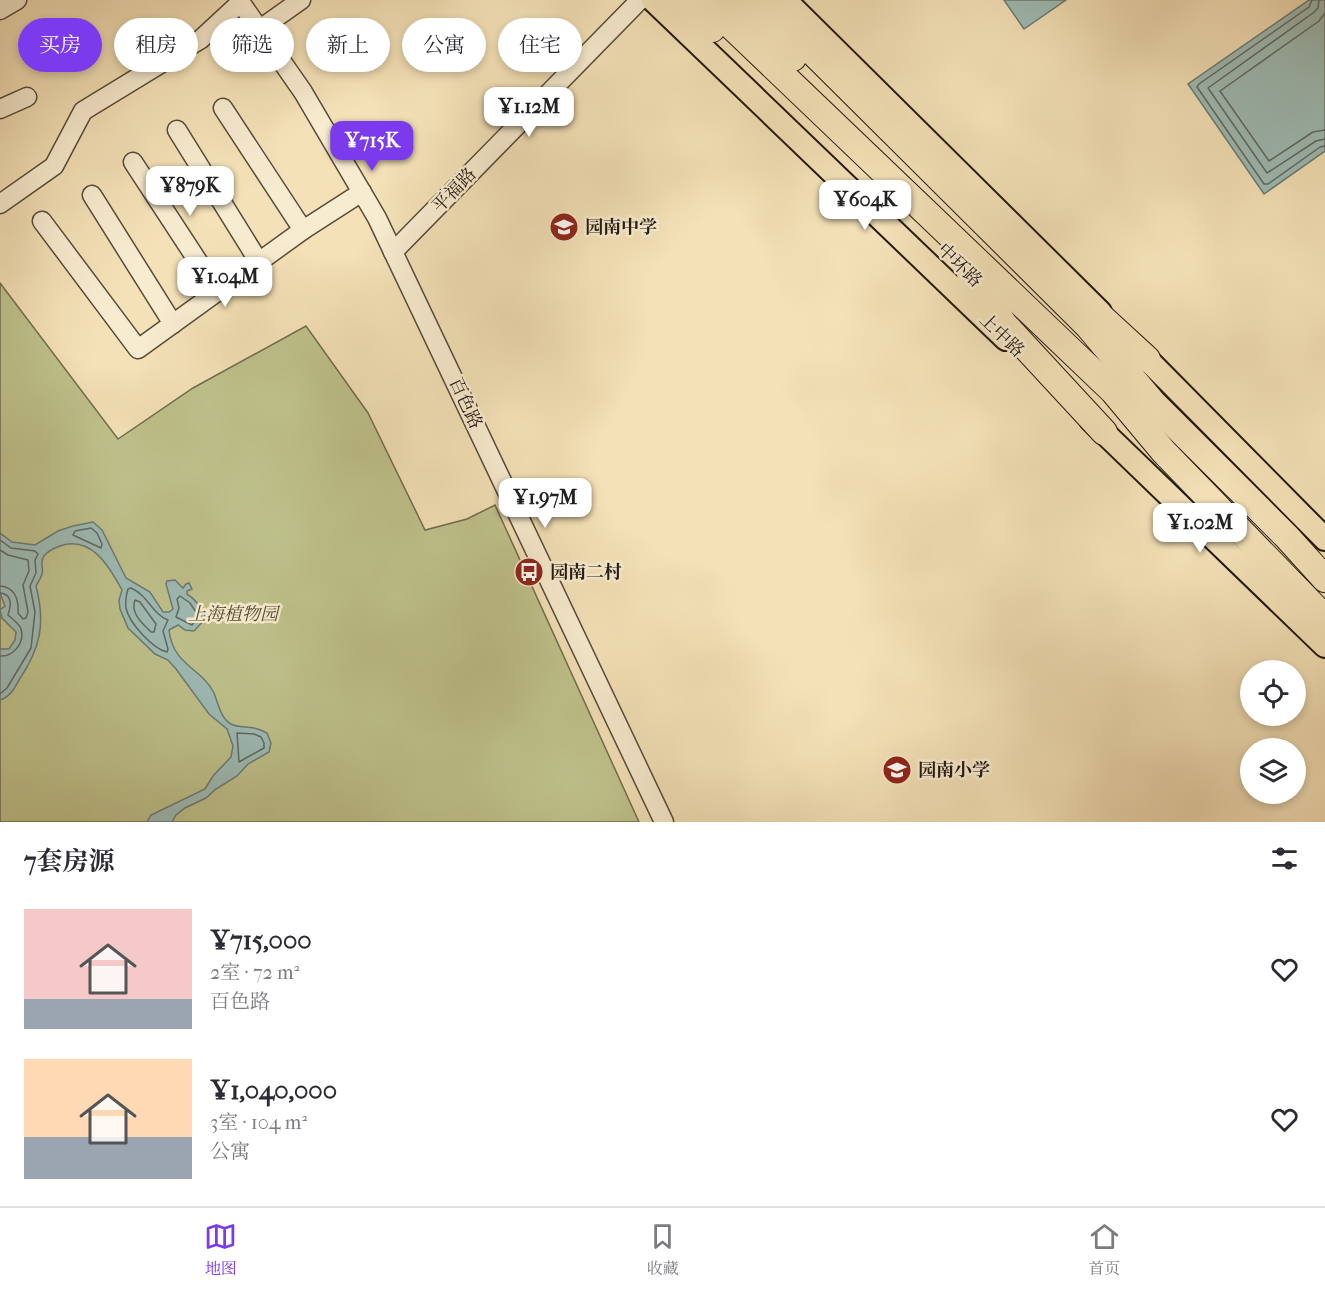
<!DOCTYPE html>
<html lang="zh">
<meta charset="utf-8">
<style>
:root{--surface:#fff;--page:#f2f2f3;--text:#2b2b33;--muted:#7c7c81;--line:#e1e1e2;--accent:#7c3aed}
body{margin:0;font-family:"IM FELL French Canon","Noto Serif SC",serif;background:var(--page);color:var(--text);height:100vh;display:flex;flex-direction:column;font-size:22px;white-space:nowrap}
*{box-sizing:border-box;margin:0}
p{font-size:20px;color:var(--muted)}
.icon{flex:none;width:33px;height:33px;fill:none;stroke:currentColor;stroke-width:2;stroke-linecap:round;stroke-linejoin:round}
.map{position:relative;height:822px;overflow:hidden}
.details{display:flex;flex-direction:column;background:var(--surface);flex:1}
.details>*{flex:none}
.banner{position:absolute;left:18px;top:18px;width:600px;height:54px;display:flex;gap:12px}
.fabs{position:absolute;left:1240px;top:660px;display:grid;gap:12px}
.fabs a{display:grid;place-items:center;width:66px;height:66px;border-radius:50%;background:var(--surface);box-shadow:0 3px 9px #0003;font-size:30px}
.price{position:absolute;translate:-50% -51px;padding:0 14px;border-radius:12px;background:#fff;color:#222;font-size:20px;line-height:39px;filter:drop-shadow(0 2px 3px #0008)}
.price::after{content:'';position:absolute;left:50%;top:36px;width:18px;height:14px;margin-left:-9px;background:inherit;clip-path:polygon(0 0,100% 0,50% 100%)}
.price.current{background:var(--accent);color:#fff}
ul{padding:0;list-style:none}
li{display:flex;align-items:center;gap:18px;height:150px;padding:0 24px}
li span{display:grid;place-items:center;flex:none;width:168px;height:120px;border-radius:0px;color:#555}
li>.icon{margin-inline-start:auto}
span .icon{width:72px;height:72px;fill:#fffc;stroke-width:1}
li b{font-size:26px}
h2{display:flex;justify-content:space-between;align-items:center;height:72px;padding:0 24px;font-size:26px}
.tag{padding:0 21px;border-radius:27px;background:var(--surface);box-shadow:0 3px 9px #0003;font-size:21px;line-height:54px}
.tag.current{background:var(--accent);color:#fff}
.menu{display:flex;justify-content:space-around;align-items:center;height:84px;border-top:2px solid var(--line);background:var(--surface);font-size:16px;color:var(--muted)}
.menu a{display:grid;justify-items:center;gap:3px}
.menu .current{color:var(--accent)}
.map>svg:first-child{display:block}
.green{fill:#bfc28c;stroke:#706e4e;stroke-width:1.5}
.water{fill:#9ebcb6;stroke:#6c7b74;stroke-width:1.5}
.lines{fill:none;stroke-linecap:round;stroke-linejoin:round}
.shore{stroke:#606a63;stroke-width:1.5}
.minor-casing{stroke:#564b3a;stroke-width:21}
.major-casing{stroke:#221910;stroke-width:26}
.highway-casing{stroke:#221910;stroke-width:28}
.minor{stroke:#f8ecd0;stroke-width:18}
.major{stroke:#f4e1b7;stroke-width:22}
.highway{stroke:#f4e1b7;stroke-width:26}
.labels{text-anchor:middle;stroke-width:5;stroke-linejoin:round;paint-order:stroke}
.street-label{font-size:18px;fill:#221910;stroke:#f8ecd0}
.poi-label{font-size:18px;font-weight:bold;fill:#221910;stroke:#f8ecd0;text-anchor:start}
.park-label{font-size:18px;font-style:italic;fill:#514c35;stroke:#f8ecd0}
</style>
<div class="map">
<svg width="1325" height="822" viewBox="0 0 1325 822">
<rect width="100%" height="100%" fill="#f4e1b7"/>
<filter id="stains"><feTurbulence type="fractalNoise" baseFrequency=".00333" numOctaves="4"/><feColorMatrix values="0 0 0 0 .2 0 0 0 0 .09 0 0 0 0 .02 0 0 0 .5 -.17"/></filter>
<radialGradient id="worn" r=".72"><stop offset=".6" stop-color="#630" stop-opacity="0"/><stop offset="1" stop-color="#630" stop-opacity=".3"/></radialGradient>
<path class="green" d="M 0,283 L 118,439 L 193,388 L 306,326 L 368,413 L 425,530 L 467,519 L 495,505 L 639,822 L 0,822 Z"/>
<g class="water">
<path d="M 1004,0 L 1066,0 L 1024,29 Z"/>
<path d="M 1309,0 L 1325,0 L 1325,151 L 1264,194 L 1188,84 Z"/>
<path d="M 93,522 L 102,530 L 126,578 L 150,592 L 163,612 L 169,612 L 173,609 L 166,584 L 167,581 L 175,580 L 183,588 L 186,584 L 189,583 L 192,589 L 187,591 L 187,594 C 195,599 203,609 206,618 L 194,631 L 185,630 L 178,625 L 169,630 C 173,666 201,667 214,693 C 218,703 221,719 231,724 C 238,728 247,726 254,728 C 259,729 263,731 267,733 L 271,743 L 269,752 L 248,764 L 237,776 L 216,789 L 206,798 L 185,808 L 176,815 L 172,822 L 147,822 L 151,815 L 205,789 L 213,776 L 231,757 L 233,746 L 227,729 L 209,714 L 176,669 L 168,660 L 155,654 L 128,628 L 120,609 L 119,600 L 122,590 C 109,566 91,535 60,546 C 54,548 48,551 44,556 C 39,562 44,567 42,574 C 41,578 38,582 36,586 C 46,624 40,649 19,680 C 14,689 10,697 0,700 L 0,649 L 9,649 L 15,640 L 16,632 L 2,618 L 0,610 L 5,606 L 0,593 L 0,533 L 12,542 L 35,545 L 58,531 L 73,526 Z"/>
</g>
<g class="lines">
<g class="shore">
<path d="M 1312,0 L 1309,7 L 1199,84 L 1197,87 L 1264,184 L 1268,184 L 1320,147 L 1325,146"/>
<path d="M 1319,0 L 1318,8 L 1313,13 L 1208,88 L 1267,173 L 1316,141 L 1325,139"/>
<path d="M 1325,13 L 1319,21 L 1220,91 L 1269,161 L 1313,132 L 1325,130"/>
<path d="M 91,528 L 97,533 L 102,544 L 101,548 L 73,535 L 75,531 Z"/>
<path d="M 0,540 L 11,548 L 35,551 L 38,554 L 35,560 L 36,573 L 30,586 L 35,612 L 31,648 L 7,688 L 0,694"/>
<path d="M 0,550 L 8,555 L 28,560 L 29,571 L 23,585 L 28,612 L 26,618 L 23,619 L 18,613 C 19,600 15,587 0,586"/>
<path d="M 131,588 C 149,596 151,613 168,620 L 163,631 L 168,649 L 167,652 C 153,649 129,623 126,608 C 125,602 126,596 128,589 Z"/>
<path d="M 0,593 C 13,594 11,606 8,615 C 12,619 19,623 21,629 C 25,643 13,657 0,656"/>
<path d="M 180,596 L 190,603 L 198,615 L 192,625 L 176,617 L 179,608 L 177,599 Z"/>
<path d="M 135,600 L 140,602 L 156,624 L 154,632 L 151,632 C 142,623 130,613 135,600 Z"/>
<path d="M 237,733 L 254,734 L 261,737 L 264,743 L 264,748 L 239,762 Z"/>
</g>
<g class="minor-casing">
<g id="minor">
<path d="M 239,0 L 303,92 L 377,218 L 664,822"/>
<path d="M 0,10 L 17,0"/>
<path d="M 260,29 L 301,0"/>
<path d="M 0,109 L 27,97"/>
<path d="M 177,130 L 259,262"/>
<path d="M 133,162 L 218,292"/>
<path d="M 92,195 L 173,324"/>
<path d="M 0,204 L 54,166 L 83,111 L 201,39 L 241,2"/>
<path d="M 42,221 L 138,349 L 303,230 L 223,108"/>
<path d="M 303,230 L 362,192"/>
<path d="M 393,252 L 640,0"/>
</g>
</g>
<g class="major-casing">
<g id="major">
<path d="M 653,0 L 1006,339"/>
<path d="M 785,0 L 1100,312"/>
<path d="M 1134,346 L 1325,539"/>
<path d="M 1091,420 L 1325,646"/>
</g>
</g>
<g class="highway-casing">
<g id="highway">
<path d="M 681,0 L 712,29"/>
<path d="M 704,0 L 1113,391 L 1164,452 L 1325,618"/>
<path d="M 734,0 L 793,58"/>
<path d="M 760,0 L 1088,326 L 1153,403 L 1287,537 L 1325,579"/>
<path d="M 970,274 L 1004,324 L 1104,432"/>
<path d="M 1085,302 L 1147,359"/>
</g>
</g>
<use href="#minor" class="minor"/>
<use href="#major" class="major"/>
<use href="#highway" class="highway"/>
</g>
<defs>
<g id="school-disc" transform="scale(1.5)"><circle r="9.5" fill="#8f2418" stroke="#f8ecd0"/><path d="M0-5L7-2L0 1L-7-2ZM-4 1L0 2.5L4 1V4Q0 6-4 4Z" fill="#fff"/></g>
<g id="bus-disc" transform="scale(1.5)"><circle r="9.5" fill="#8f2418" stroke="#f8ecd0"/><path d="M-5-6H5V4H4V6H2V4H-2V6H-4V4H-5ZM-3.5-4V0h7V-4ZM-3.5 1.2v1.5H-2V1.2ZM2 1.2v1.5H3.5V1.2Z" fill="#fff"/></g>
</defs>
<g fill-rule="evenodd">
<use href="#school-disc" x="564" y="227"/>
<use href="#bus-disc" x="529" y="572"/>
<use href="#school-disc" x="897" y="770"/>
</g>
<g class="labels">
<g class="street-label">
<text transform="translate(454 190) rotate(-46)" y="6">平福路</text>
<text transform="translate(960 265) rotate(44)" y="6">中环路</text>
<text transform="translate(1002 335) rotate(44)" y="6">上中路</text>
<text transform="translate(466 403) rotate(65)" y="6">百色路</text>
</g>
<g class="poi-label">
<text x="585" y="233">园南中学</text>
<text x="550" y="578">园南二村</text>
<text x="918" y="776">园南小学</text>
</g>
<g class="park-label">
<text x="233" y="620">上海植物园</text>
</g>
</g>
<rect width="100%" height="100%" filter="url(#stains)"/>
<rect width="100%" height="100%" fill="url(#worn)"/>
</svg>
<div class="fabs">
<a><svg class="icon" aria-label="locate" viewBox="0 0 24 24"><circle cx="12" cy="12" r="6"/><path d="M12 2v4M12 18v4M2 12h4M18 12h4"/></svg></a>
<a><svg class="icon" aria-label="layers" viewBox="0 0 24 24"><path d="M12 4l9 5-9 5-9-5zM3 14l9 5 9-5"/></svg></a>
</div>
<b class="price" style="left:529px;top:138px">¥1.12M</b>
<b class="price current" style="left:372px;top:172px">¥715K</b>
<b class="price" style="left:190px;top:217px">¥879K</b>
<b class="price" style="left:865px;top:231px">¥604K</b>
<b class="price" style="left:225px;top:308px">¥1.04M</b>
<b class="price" style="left:545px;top:529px">¥1.97M</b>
<b class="price" style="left:1200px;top:554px">¥1.02M</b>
<div class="banner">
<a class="tag current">买房</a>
<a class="tag">租房</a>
<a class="tag">筛选</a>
<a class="tag">新上</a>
<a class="tag">公寓</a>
<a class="tag">住宅</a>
</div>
</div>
<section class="details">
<h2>7套房源<svg class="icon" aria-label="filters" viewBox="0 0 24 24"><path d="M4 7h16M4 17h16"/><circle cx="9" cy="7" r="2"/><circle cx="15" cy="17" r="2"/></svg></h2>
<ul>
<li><span style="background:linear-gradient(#f6c9c9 75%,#9aa5b1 0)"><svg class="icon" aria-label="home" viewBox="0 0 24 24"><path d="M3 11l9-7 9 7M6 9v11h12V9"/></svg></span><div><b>¥715,000</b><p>2室 · 72 m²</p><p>百色路</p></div><svg class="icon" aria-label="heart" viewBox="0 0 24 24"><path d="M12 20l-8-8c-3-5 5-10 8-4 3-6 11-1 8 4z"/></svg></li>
<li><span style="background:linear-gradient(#ffd9b3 65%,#9aa5b1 0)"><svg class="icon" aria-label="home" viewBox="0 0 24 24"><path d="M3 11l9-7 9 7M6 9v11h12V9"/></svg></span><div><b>¥1,040,000</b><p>3室 · 104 m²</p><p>公寓</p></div><svg class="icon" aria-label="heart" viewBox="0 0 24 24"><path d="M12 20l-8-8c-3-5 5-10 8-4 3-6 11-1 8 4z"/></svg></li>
</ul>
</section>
<nav class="menu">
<a class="current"><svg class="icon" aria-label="map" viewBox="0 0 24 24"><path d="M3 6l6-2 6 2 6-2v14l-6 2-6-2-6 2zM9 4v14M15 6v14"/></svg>地图</a>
<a><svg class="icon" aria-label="saved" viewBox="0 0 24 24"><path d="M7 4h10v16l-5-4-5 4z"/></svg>收藏</a>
<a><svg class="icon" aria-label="home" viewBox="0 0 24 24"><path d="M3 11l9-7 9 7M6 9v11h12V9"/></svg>首页</a>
</nav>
